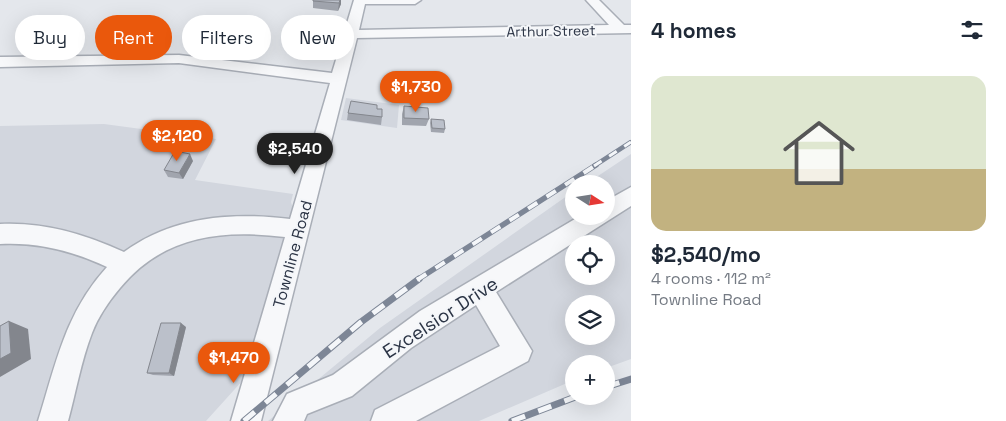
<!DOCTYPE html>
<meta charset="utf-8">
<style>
:root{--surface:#fff;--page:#f2f2f3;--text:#1f2937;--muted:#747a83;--accent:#ea580c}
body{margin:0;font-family:"Space Grotesk",sans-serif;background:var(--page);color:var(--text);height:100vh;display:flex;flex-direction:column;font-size:19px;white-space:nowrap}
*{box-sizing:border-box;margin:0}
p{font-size:16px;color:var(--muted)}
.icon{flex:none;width:28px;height:28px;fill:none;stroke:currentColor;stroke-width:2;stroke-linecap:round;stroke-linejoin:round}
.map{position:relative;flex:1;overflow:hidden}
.panel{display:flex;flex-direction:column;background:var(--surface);width:375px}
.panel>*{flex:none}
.banner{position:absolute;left:15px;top:15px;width:475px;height:45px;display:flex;gap:10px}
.needle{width:32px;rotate:102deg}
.fabs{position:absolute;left:565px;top:175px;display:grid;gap:10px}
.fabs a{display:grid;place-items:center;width:50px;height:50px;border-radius:50%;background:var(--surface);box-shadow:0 5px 20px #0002;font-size:25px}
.price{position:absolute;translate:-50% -42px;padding:0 11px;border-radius:18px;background:var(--accent);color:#fff;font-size:16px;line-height:32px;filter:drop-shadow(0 1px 2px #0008)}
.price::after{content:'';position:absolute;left:50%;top:30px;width:15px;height:11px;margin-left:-8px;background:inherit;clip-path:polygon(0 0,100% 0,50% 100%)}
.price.selected{background:#222;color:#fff}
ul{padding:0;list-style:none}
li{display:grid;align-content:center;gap:10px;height:265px;padding:0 20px}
li span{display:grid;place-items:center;height:155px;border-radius:15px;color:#555}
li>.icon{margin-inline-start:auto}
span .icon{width:90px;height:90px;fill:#fffc;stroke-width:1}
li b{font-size:21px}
h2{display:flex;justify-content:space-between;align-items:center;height:60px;padding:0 20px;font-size:21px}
.chip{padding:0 18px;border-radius:22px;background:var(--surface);box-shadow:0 5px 20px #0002;font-size:18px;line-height:45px}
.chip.selected{background:var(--accent);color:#fff}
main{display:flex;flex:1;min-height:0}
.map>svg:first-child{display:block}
.built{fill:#d2d6de;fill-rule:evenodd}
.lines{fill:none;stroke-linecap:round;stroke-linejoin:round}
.minor-casing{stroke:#a9aeb7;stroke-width:3}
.minor{fill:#f7f8fa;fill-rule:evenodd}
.rail-far2-casing{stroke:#7d8696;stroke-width:4.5}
.rail-far1-casing{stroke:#7d8696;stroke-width:5.5}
.rail-casing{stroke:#7d8696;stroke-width:7}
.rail-far2{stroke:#f4f6f9;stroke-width:3;stroke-dasharray:9;stroke-linecap:butt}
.rail-far1{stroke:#f4f6f9;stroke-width:4;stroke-dasharray:11;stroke-linecap:butt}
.rail{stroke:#f4f6f9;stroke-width:5;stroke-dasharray:14;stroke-linecap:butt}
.wall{fill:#a1a5ae}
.shaded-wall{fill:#83868d}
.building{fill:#bbc0ca;stroke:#83868d}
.labels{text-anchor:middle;stroke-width:4;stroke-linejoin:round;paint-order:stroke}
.far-street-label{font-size:14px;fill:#2b3445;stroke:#f4f6f9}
.street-label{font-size:16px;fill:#2b3445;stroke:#f4f6f9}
.near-street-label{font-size:19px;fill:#2b3445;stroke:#f4f6f9}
</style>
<main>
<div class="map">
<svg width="631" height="421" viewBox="0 0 631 421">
<rect width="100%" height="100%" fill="#e4e7ec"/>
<g class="built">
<path d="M 346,98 L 399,105 L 397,128 L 341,120 Z"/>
<path d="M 104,124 L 216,139 L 195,180 L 293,194 L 291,202 L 299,229 L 263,358 L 206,421 L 0,421 L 0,126 Z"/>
<path d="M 631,154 L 631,359 L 606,368 L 606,364 L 574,364 L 574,380 L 479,421 L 268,421 L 380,328 L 574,191 L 574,216 L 606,216 L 606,184 L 586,184 ZM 574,244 L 606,244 L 606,276 L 574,276 ZM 574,304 L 606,304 L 606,336 L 574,336 Z"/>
</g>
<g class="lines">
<g class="minor-casing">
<g id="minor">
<path d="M 354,0 L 421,0 L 415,4 L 365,4 L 359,30 L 609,25 L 586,0 L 599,0 L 624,25 L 631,25 L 631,33 L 357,38 L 261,421 L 231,421 L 285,237 C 220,229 163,236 120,288 C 109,301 98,317 92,333 C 81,361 76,392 68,421 L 38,421 C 56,364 65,313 107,267 C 73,251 38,242 0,244 L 0,224 C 44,222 84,234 124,252 C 173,216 231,212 290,219 L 330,83 L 179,63 L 0,67 L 0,57 L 179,55 L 332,73 Z"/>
<path d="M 631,187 L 631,206 L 496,292 L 532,351 L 528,361 L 416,421 L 371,421 L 375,410 L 500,346 L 476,305 L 411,348 L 352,396 L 307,414 L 304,421 L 273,421 L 287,394 L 333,375 L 420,311 L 580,216 L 606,216 L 606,201 Z"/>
</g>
</g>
<use href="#minor" class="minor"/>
<g class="rail-far2-casing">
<path id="rail-far2" d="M 594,166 L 631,142"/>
</g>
<g class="rail-far1-casing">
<path id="rail-far1" d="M 417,280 L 596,165"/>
</g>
<g class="rail-casing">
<g id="rail">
<path d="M 606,387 L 631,379"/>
<path d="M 244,421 L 361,322 L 419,279"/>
<path d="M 512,421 L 578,396"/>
</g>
</g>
<use href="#rail-far2" class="rail-far2"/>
<use href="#rail-far1" class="rail-far1"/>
<use href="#rail" class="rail"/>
</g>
<g class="wall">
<path d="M 313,0 L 341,0 L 341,4 L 338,11 L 313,8 Z"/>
<path d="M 67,29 L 71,36 L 57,50 L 43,48 L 37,41 Z"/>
<path d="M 404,106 L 429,119 L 426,126 L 402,125 L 402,114 Z"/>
<path d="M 377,109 L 382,117 L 381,125 L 347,120 L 348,113 Z"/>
<path d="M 431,119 L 445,129 L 444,133 L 431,132 L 430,123 Z"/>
<path d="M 193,161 L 183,179 L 168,177 L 164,170 Z"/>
<path d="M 186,327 L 174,376 L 153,375 L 147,373 Z"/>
</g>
<g class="shaded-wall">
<path d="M 340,0 L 341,0 L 341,4 L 338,11 L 339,3 Z"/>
<path d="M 67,29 L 71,36 L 57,50 L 52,42 Z"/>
<path d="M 190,154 L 193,161 L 183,179 L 179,173 Z"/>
<path d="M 9,321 L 28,329 L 31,359 L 0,377 L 0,359 Z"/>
<path d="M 181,323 L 186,327 L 174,376 L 169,373 Z"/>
</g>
<g class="building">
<path d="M 313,0 L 340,0 L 339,3 L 313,1 Z"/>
<path d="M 53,27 L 67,29 L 52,42 L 37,41 Z"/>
<path d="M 351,101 L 377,105 L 377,109 L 382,109 L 382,117 L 348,113 Z"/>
<path d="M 404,106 L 428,108 L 429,119 L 404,118 Z"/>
<path d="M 431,119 L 444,120 L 445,129 L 432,128 Z"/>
<path d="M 175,151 L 190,154 L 179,173 L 164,170 Z"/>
<path d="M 9,321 L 11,353 L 0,359 L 0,326 Z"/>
<path d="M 161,323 L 181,323 L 169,373 L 147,373 Z"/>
</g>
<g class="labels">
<g class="far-street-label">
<text transform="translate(551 31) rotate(-1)" y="5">Arthur Street</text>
</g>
<g class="street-label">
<text transform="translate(292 254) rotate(-75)" y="6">Townline Road</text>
</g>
<g class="near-street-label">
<text transform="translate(440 317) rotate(-33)" y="7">Excelsior Drive</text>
</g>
</g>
</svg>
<div class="fabs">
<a><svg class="needle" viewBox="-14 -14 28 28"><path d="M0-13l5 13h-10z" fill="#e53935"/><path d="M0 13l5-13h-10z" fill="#747a83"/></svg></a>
<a><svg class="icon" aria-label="locate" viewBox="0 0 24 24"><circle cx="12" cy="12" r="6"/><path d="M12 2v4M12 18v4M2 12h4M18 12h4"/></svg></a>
<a><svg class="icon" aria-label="layers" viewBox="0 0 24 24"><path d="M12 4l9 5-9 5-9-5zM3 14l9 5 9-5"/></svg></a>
<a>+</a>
</div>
<b class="price" style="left:416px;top:113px">$1,730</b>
<b class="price" style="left:177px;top:162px">$2,120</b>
<b class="price selected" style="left:295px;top:175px">$2,540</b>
<b class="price" style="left:234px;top:384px">$1,470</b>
<div class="banner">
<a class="chip">Buy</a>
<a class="chip selected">Rent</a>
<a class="chip">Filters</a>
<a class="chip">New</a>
</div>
</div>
<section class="panel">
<h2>4 homes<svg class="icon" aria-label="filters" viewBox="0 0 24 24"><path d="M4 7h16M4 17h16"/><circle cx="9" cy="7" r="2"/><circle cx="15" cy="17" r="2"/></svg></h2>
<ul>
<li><span style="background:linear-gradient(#dfe7d0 60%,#c2b280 0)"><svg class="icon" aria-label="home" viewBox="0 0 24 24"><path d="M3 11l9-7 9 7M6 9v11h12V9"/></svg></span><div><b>$2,540/mo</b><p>4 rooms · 112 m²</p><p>Townline Road</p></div></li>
</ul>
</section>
</main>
